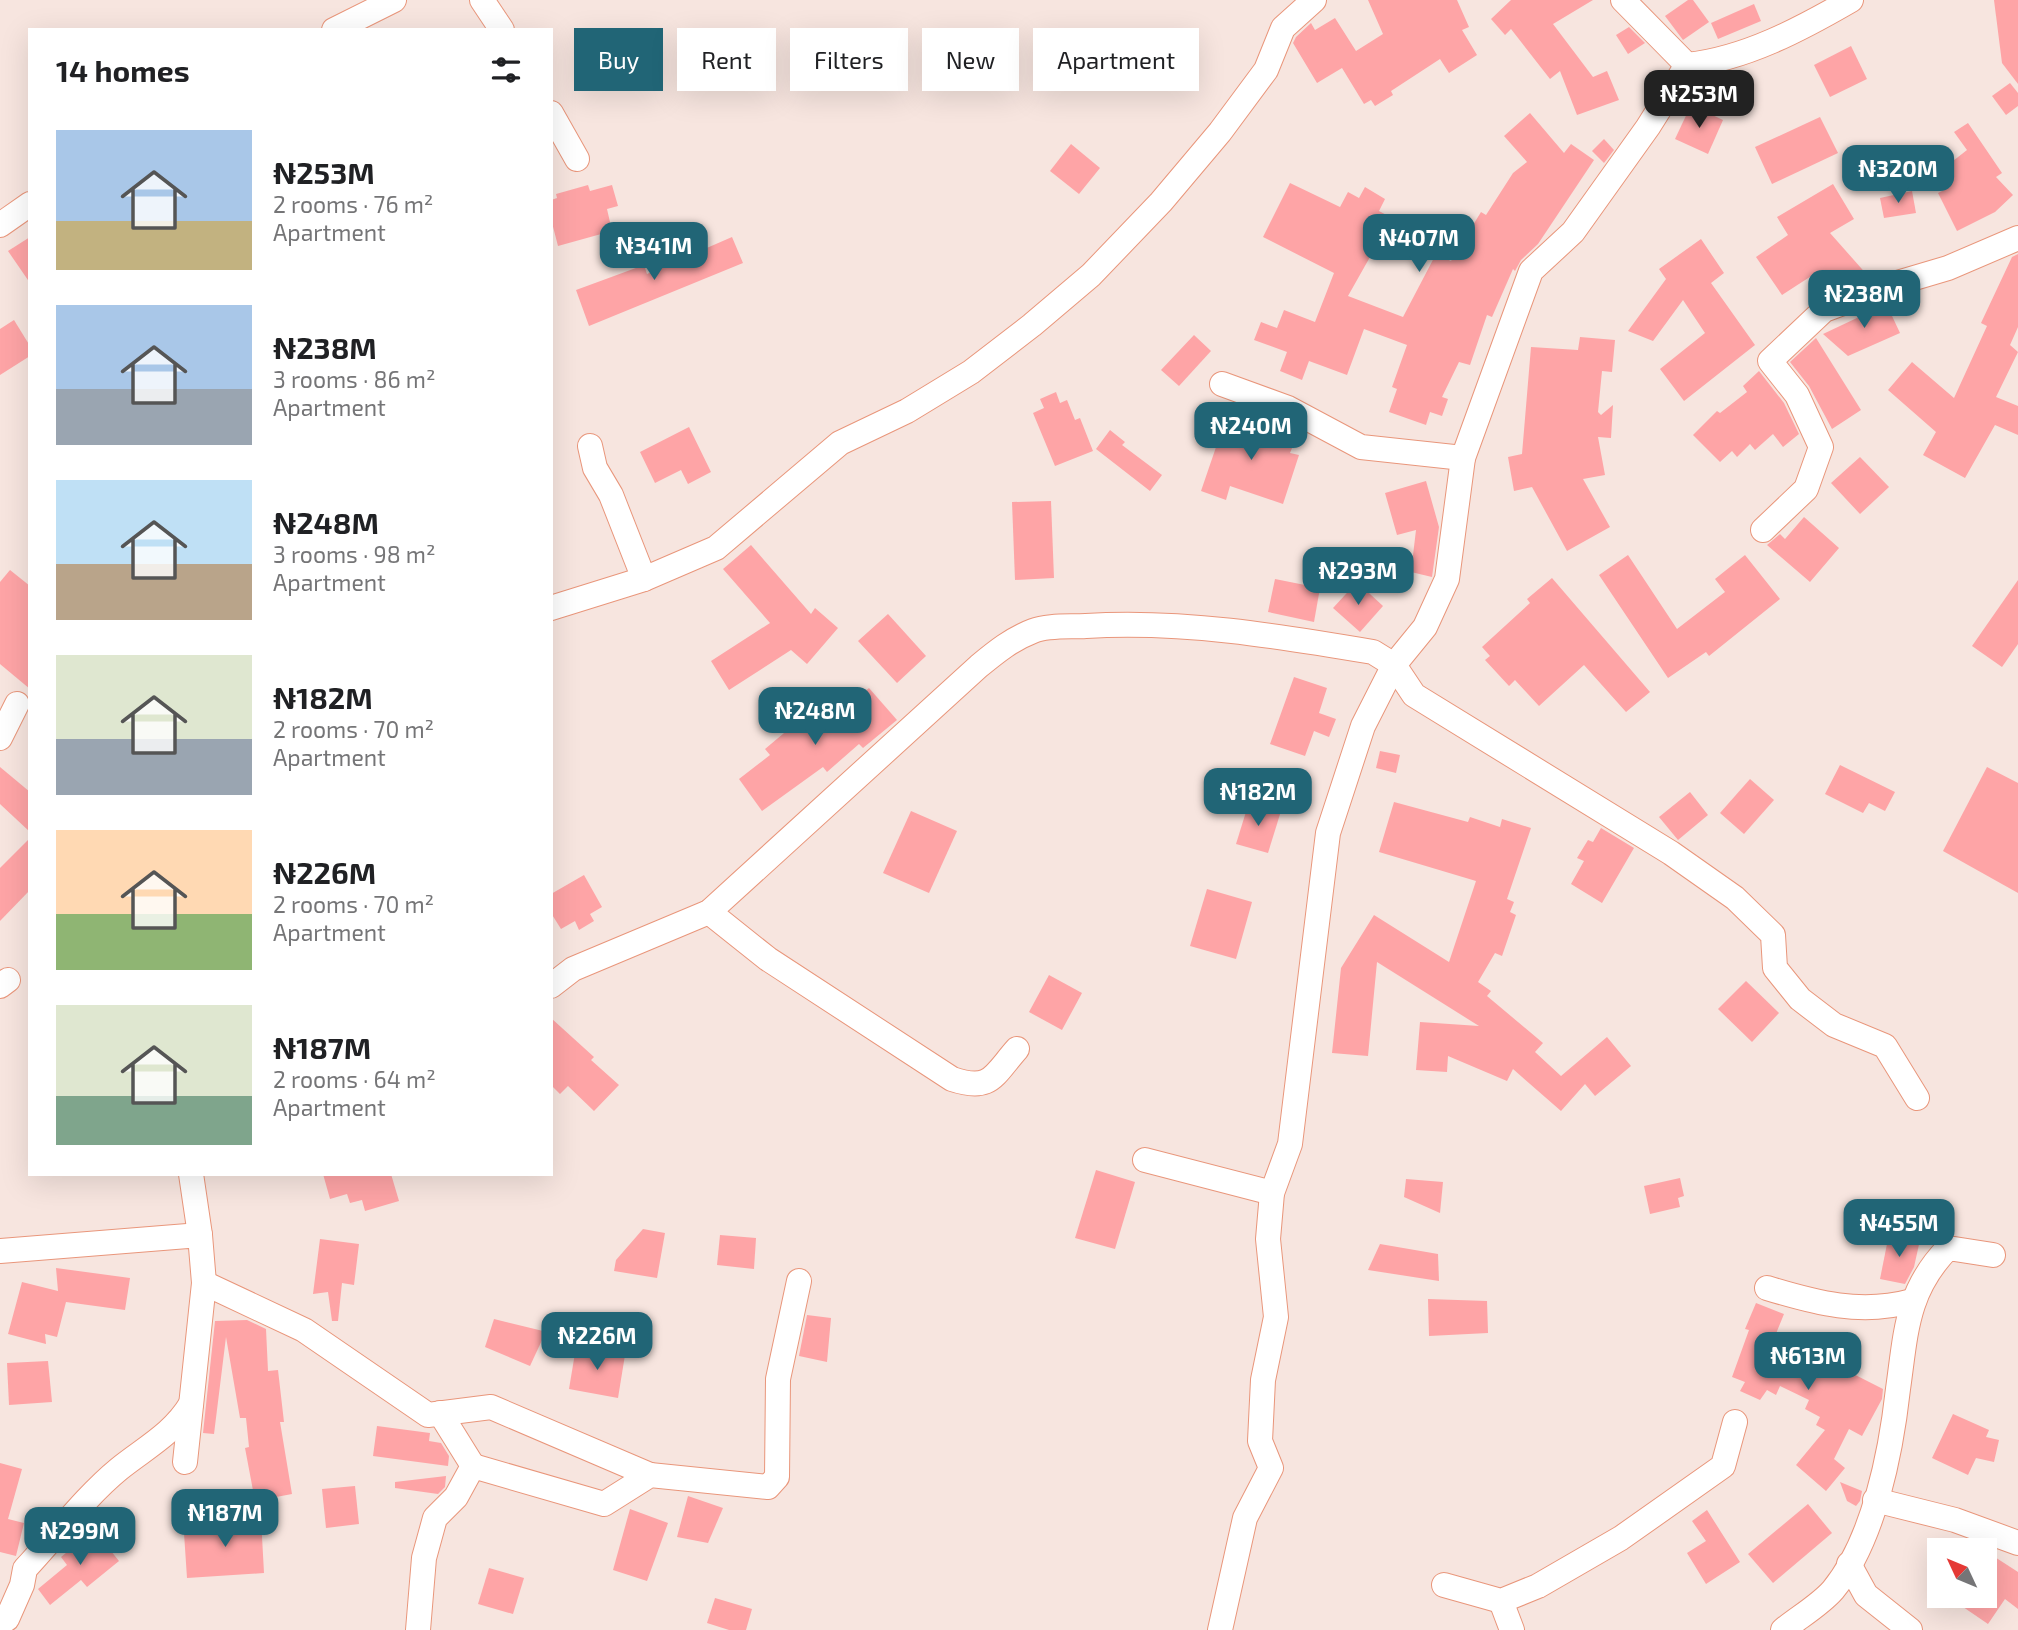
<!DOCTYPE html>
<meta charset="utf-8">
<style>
:root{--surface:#fff;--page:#f6f6f6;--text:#202124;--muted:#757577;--accent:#216576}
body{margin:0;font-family:"Exo 2",sans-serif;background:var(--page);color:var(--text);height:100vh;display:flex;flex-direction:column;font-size:26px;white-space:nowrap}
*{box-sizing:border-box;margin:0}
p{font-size:23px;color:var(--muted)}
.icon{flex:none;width:38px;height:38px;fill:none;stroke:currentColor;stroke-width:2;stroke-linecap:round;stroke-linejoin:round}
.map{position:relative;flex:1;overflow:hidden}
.panel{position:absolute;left:28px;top:28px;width:525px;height:1148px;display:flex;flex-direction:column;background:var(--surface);border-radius:0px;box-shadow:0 7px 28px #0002}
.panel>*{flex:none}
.banner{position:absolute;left:574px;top:28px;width:665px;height:63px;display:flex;gap:14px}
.needle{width:46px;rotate:314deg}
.tools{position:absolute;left:1927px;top:1538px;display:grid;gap:14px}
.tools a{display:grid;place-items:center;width:70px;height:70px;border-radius:0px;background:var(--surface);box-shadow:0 7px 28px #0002;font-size:35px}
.price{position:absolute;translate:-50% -60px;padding:0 16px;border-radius:14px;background:var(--accent);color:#fff;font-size:23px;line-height:46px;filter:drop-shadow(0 2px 4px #0008)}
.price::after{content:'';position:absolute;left:50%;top:42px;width:21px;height:16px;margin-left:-10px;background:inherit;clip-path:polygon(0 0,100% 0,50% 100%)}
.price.active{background:#222;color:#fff}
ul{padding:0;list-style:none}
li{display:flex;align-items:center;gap:21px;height:175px;padding:0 28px}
li span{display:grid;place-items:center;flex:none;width:196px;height:140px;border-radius:0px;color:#555}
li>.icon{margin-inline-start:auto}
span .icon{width:84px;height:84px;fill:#fffc;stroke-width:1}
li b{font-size:30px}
h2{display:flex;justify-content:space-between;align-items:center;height:84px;padding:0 28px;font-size:30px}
.pill{padding:0 24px;border-radius:0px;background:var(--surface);box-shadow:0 7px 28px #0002;font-size:24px;line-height:63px}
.pill.active{background:var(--accent);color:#fff}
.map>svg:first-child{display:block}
.building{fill:#fea4a6}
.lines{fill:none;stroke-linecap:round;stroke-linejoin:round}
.street-casing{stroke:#e9967b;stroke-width:26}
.street{stroke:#fff;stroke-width:24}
</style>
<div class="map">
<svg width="2018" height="1630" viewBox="0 0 2018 1630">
<rect width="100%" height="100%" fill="#f7e5df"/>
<g class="building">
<path d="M 1368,0 L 1457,0 L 1469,27 L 1462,30 L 1477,55 L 1449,73 L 1440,59 L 1391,91 L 1393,95 L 1375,106 L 1371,100 L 1364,104 L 1342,68 L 1317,83 L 1293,43 L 1296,37 L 1311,23 L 1315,30 L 1335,18 L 1356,51 L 1383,34 Z"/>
<path d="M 1511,0 L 1593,0 L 1553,24 L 1593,77 L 1607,71 L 1619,100 L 1577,115 L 1560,71 L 1550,79 L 1511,29 L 1505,35 L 1491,19 Z"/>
<path d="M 1688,0 L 1693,0 L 1709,22 L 1683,40 L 1665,16 Z"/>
<path d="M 1994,0 L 2018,0 L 2018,84 L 2002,63 Z"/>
<path d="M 1754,4 L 1761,21 L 1718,39 L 1711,23 Z"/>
<path d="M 1629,27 L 1645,43 L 1628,54 L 1616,35 Z"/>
<path d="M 1851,46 L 1867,79 L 1830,97 L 1814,65 Z"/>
<path d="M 2010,83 L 2018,93 L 2018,106 L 2006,115 L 1992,96 Z"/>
<path d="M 1691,105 L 1723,120 L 1708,154 L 1675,139 Z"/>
<path d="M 1530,113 L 1564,153 L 1571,144 L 1594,160 L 1538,244 L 1521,260 L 1515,271 L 1513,269 L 1492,317 L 1487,315 L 1470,365 L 1459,362 L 1442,397 L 1448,399 L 1442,416 L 1430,412 L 1426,425 L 1389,412 L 1397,389 L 1392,387 L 1407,345 L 1364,329 L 1347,375 L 1309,361 L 1302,380 L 1280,371 L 1287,352 L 1254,340 L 1261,322 L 1277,328 L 1284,310 L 1315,322 L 1334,273 L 1263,237 L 1290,183 L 1340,207 L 1348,192 L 1359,198 L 1365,187 L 1385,199 L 1379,211 L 1392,218 L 1348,296 L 1403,317 L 1436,254 L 1451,261 L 1481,212 L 1486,215 L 1513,173 L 1527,162 L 1504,136 Z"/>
<path d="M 1820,117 L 1838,153 L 1772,184 L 1755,147 Z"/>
<path d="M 1968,123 L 2002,173 L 1996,177 L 2013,195 L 1995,212 L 1957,231 L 1938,193 L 1950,187 L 1939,172 L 1967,150 L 1954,132 Z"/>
<path d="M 1604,139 L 1614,150 L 1604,163 L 1592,151 Z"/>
<path d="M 1071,144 L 1100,168 L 1079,194 L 1050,171 Z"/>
<path d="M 1833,184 L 1854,219 L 1830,233 L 1869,277 L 1835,290 L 1819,271 L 1782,295 L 1756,257 L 1788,235 L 1777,217 Z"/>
<path d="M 588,185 L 590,191 L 612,185 L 618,206 L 607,209 L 612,231 L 558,246 L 551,219 L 551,200 L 557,198 L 556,194 Z"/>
<path d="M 1912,191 L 1916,213 L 1884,218 L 1880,198 Z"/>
<path d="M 30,237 L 30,283 L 8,251 Z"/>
<path d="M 732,237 L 743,263 L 589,326 L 576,290 L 644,265 L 647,274 Z"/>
<path d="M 1701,239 L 1724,273 L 1711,283 L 1755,345 L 1684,401 L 1660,369 L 1705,333 L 1683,300 L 1653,341 L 1628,331 L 1666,279 L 1659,269 Z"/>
<path d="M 2018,254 L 2018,327 L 2010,345 L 2018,352 L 1996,397 L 2018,406 L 2018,435 L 1995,425 L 1965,478 L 1923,455 L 1936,432 L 1888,390 L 1912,362 L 1954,398 L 1987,326 L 1981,323 L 2012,257 Z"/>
<path d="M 1886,303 L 1900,333 L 1848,356 L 1823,334 L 1859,317 L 1857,314 Z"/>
<path d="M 14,320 L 30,346 L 30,356 L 0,375 L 0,329 Z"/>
<path d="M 1194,335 L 1211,351 L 1179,386 L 1161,370 Z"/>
<path d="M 1580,337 L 1615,340 L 1612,372 L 1602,371 L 1598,412 L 1601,415 L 1613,405 L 1611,438 L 1598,437 L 1605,475 L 1583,479 L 1610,527 L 1567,551 L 1532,487 L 1514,491 L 1508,457 L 1522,454 L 1531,347 L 1578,350 Z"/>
<path d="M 1816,338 L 1861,410 L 1832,429 L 1809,386 L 1790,362 Z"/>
<path d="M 1759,371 L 1784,403 L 1799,434 L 1783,447 L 1773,434 L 1755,450 L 1750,444 L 1737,457 L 1732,451 L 1720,462 L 1693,435 L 1717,411 L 1720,413 L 1747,392 L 1743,386 Z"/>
<path d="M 1056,392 L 1060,403 L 1067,400 L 1075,420 L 1080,418 L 1093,451 L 1055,466 L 1033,413 L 1044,408 L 1040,399 Z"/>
<path d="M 1227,415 L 1296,438 L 1290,453 L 1299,455 L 1283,504 L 1230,486 L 1226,500 L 1201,491 Z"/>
<path d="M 689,427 L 711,472 L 688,484 L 681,470 L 655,483 L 640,452 Z"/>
<path d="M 1110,430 L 1125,442 L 1122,445 L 1162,475 L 1150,491 L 1096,449 Z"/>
<path d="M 1860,457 L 1889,487 L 1860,514 L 1831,483 Z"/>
<path d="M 1426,481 L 1439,527 L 1432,577 L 1411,572 L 1416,530 L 1397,535 L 1385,493 Z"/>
<path d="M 1051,501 L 1054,578 L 1015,580 L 1012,502 Z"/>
<path d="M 1804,517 L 1839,548 L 1810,582 L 1767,545 L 1780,534 L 1785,539 Z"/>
<path d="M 751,545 L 811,614 L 815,608 L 838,628 L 807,664 L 791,650 L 729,690 L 711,661 L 770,623 L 723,569 Z"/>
<path d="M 1628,555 L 1677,629 L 1725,592 L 1715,579 L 1745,555 L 1780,599 L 1709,656 L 1706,652 L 1668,678 L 1599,575 Z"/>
<path d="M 10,570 L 30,586 L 30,689 L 0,664 L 0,582 Z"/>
<path d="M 1552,578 L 1650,692 L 1626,712 L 1584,665 L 1539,706 L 1515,680 L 1509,686 L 1485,660 L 1490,656 L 1482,647 L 1530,603 L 1527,599 Z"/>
<path d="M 1275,579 L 1320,588 L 1314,622 L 1268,612 Z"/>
<path d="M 2018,580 L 2018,644 L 2002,667 L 1972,646 Z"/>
<path d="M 1357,582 L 1383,606 L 1360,632 L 1333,608 Z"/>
<path d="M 888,614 L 926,656 L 897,683 L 858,641 Z"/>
<path d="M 1294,677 L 1327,688 L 1319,713 L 1336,719 L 1329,737 L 1314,731 L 1305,756 L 1270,744 Z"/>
<path d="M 869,688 L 897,720 L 863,748 L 859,744 L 827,772 L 823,767 L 762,811 L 739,779 L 770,755 L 765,749 L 815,707 L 828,723 Z"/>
<path d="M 1380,751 L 1400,755 L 1396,773 L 1376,768 Z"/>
<path d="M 1840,765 L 1895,792 L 1885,811 L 1869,803 L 1863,813 L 1825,794 Z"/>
<path d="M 0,767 L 30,792 L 30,832 L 0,804 Z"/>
<path d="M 1987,767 L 2018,783 L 2018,893 L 1943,851 Z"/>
<path d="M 1750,779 L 1774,800 L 1744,834 L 1720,813 Z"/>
<path d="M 1690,792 L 1708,815 L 1678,840 L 1659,817 Z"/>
<path d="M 1249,802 L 1281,811 L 1268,853 L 1236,844 Z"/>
<path d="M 1394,802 L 1468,822 L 1470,817 L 1500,827 L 1502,819 L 1531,828 L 1507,899 L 1514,902 L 1510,912 L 1516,915 L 1502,956 L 1495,953 L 1478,982 L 1491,991 L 1487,996 L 1543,1043 L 1535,1052 L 1561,1076 L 1607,1037 L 1631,1066 L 1595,1096 L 1585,1084 L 1561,1111 L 1513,1069 L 1507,1081 L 1448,1056 L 1447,1072 L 1416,1070 L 1420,1022 L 1479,1026 L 1377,962 L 1368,1056 L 1332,1053 L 1341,968 L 1374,915 L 1449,962 L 1476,881 L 1379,852 Z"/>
<path d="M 911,811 L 957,831 L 929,893 L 883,873 Z"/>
<path d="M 1601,828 L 1634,848 L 1602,903 L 1571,884 L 1584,861 L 1577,858 L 1588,840 L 1593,842 Z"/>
<path d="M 30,838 L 30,890 L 0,921 L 0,868 Z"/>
<path d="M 584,875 L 602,907 L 590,914 L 594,921 L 579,930 L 575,921 L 561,929 L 551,913 L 551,894 Z"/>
<path d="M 1207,889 L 1252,902 L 1236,959 L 1190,946 Z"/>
<path d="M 1049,975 L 1082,993 L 1062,1030 L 1029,1012 Z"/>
<path d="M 1746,981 L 1779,1013 L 1752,1042 L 1718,1009 Z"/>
<path d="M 551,1018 L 594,1057 L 591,1060 L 619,1085 L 594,1111 L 568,1086 L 560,1094 L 551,1085 Z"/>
<path d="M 1096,1170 L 1135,1182 L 1115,1249 L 1075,1238 Z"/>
<path d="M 323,1174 L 391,1174 L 399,1201 L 365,1211 L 362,1200 L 350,1203 L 347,1194 L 330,1199 Z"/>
<path d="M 1680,1178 L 1684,1196 L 1678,1198 L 1680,1207 L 1650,1214 L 1644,1186 Z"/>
<path d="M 1406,1179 L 1443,1182 L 1440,1213 L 1404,1197 Z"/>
<path d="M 643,1229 L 665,1233 L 657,1278 L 614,1271 L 616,1260 Z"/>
<path d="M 1889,1234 L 1920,1240 L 1914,1267 L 1905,1284 L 1880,1279 Z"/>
<path d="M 720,1235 L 756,1238 L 754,1269 L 717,1265 Z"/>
<path d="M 320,1239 L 359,1244 L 354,1285 L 342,1283 L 338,1321 L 332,1321 L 328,1292 L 313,1294 Z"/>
<path d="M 1380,1244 L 1438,1254 L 1439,1281 L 1368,1270 Z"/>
<path d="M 56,1268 L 130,1278 L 125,1310 L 66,1302 L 57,1337 L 45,1334 L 46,1344 L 8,1334 L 22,1282 L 58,1291 Z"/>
<path d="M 1428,1299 L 1487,1301 L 1488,1333 L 1429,1336 Z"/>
<path d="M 1756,1303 L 1784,1314 L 1769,1351 L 1800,1365 L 1808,1351 L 1883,1389 L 1882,1399 L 1862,1436 L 1849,1429 L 1834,1459 L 1845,1468 L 1826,1491 L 1796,1465 L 1825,1430 L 1816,1425 L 1820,1417 L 1805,1409 L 1809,1400 L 1780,1386 L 1776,1395 L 1767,1390 L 1760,1400 L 1740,1391 L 1745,1382 L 1732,1377 L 1749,1330 L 1745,1329 Z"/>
<path d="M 807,1315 L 831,1318 L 827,1362 L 799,1356 Z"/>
<path d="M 494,1319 L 543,1331 L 543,1338 L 530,1366 L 485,1347 Z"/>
<path d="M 247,1320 L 266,1329 L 268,1371 L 278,1370 L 284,1422 L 280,1422 L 292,1494 L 255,1501 L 245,1448 L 249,1447 L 246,1418 L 240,1418 L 226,1337 L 214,1434 L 203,1433 L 215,1321 Z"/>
<path d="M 576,1347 L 625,1355 L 618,1398 L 569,1389 Z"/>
<path d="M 48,1361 L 52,1402 L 9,1405 L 7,1363 Z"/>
<path d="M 1953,1414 L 1989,1430 L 1986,1437 L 1999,1440 L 1994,1462 L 1976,1458 L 1968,1475 L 1932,1458 Z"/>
<path d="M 377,1426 L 430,1433 L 429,1441 L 441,1443 L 449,1456 L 448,1466 L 373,1456 Z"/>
<path d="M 0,1463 L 22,1469 L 8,1519 L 24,1523 L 16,1556 L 0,1552 Z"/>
<path d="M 446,1476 L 445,1487 L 438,1494 L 395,1488 L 395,1482 Z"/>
<path d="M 1840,1482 L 1862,1491 L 1860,1501 L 1856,1506 L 1847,1501 Z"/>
<path d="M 355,1486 L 359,1524 L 326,1528 L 322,1489 Z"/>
<path d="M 688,1496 L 723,1508 L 708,1543 L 677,1537 Z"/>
<path d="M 1808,1504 L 1832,1533 L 1773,1583 L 1748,1554 Z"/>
<path d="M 630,1509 L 668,1523 L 647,1581 L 613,1570 Z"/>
<path d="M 1707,1510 L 1740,1562 L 1706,1584 L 1687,1553 L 1706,1541 L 1692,1521 Z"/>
<path d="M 261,1518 L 264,1573 L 187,1578 L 184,1533 L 198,1532 L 197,1522 Z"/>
<path d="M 94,1530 L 119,1561 L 87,1587 L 81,1580 L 50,1605 L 38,1589 L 67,1565 L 61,1557 Z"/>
<path d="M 1984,1550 L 2018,1572 L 2018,1609 L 2005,1599 L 1988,1624 L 1947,1596 L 1984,1596 Z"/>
<path d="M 489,1568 L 524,1578 L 513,1614 L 478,1604 Z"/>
<path d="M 715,1598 L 752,1609 L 746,1630 L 729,1630 L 707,1623 Z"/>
</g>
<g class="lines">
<g class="street-casing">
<g id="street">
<path d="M 482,0 L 502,30"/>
<path d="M 1623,0 L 1687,65"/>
<path d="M 334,30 L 394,0"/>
<path d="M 551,113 L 577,159"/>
<path d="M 0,225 L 30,204"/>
<path d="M 1222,384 L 1288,408 L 1361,447 L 1463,458"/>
<path d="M 590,446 L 595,468 L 611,495 L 644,579"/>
<path d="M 1763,530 L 1806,489 L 1821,447 L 1797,395 L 1770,361 L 1824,310 L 1894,284 L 1948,268 L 2018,238"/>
<path d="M 551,608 L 644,579 L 716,548 L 840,443 L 907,411 L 971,372 L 1032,325 L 1091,275 L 1161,202 L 1220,132 L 1266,70 L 1283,28 L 1314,0"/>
<path d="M 0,738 L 17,704"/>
<path d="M 709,912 L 768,959 L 952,1079 C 991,1092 993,1076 1017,1049"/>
<path d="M 0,986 L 8,980"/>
<path d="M 551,986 L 573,969 L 709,912 L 979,666 C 996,652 1012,639 1033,631 C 1048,625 1069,627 1086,626 C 1182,620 1278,636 1373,652 L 1394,665 L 1414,695 L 1671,853 L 1735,898 L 1773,935 L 1775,968 L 1800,999 L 1834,1025 L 1885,1046 L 1917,1098"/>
<path d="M 1145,1160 L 1272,1193"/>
<path d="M 191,1174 L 200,1235"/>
<path d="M 0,1251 L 200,1235 L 204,1283 L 185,1462"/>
<path d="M 204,1283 L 304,1330 L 428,1415 L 491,1407 L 650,1475"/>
<path d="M 1767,1288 C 1816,1303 1861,1315 1912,1301"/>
<path d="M 473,1466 L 604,1504 L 650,1475 L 768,1487 L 777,1477 L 778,1379 L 799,1281"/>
<path d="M 1875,1500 L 1955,1520 L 2018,1543"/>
<path d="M 1849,1564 L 1866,1595 L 1910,1630"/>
<path d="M 1444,1585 L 1501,1601 L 1538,1586 L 1621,1538 L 1723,1466 L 1735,1422"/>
<path d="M 1501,1601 L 1512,1630"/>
<path d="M 0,1622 L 7,1619 L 22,1585 L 25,1569 C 55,1537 86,1496 119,1469 C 145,1448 173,1434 191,1404"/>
<path d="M 418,1630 L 424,1558 L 435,1518 L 456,1497 L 473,1466 L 440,1413"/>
<path d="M 1220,1630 L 1245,1518 L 1271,1468 L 1260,1441 L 1263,1380 L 1276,1317 L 1268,1239 L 1272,1193 L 1290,1144 L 1328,833 L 1363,726 L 1394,665 L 1425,627 L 1447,579 L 1463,458 L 1531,271 L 1573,232 L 1648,127 L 1687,65 C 1745,59 1801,29 1851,0"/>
<path d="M 1783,1630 C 1799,1617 1820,1605 1833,1590 C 1874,1540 1891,1452 1898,1389 C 1906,1333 1906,1291 1948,1248 L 1993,1255"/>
</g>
</g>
<use href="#street" class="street"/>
</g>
</svg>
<div class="tools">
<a><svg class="needle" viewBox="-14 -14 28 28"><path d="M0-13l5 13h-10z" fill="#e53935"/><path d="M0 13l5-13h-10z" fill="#757577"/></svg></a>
</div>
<b class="price active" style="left:1699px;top:130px">₦253M</b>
<b class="price" style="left:1898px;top:205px">₦320M</b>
<b class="price" style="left:1419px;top:274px">₦407M</b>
<b class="price" style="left:654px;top:282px">₦341M</b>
<b class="price" style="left:1864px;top:330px">₦238M</b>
<b class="price" style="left:1251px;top:462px">₦240M</b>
<b class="price" style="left:1358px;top:607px">₦293M</b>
<b class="price" style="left:815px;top:747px">₦248M</b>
<b class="price" style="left:1258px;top:828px">₦182M</b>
<b class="price" style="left:1899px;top:1259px">₦455M</b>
<b class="price" style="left:597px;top:1372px">₦226M</b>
<b class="price" style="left:1808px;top:1392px">₦613M</b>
<b class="price" style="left:225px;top:1549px">₦187M</b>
<b class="price" style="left:80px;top:1567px">₦299M</b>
<div class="banner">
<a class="pill active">Buy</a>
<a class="pill">Rent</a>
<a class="pill">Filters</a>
<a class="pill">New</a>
<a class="pill">Apartment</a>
</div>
<section class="panel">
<h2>14 homes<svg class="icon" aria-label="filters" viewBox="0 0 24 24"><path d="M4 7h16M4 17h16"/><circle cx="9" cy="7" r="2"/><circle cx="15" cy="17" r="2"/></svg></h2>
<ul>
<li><span style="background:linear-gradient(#a9c7e8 65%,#c2b280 0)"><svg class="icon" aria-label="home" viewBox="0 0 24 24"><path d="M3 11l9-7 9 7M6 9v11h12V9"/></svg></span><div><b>₦253M</b><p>2 rooms · 76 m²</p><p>Apartment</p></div></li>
<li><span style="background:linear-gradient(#a9c7e8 60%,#9aa5b1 0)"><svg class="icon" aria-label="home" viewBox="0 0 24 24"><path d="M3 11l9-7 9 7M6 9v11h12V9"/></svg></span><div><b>₦238M</b><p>3 rooms · 86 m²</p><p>Apartment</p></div></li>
<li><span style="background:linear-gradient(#bfe0f5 60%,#b9a48a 0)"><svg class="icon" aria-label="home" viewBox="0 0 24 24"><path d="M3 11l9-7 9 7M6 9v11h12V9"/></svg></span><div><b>₦248M</b><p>3 rooms · 98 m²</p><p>Apartment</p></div></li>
<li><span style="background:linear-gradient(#dfe7d0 60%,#9aa5b1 0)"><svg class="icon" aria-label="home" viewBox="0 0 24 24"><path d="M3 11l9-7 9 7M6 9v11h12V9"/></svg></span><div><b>₦182M</b><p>2 rooms · 70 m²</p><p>Apartment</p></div></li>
<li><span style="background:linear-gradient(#ffd9b3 60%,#8fb573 0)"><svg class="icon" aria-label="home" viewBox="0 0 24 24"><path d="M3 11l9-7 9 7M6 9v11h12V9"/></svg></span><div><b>₦226M</b><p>2 rooms · 70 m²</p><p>Apartment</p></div></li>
<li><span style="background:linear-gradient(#dfe7d0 65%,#7fa58c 0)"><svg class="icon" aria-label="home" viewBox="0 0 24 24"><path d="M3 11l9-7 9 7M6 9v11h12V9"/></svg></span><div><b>₦187M</b><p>2 rooms · 64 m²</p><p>Apartment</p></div></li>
</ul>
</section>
</div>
